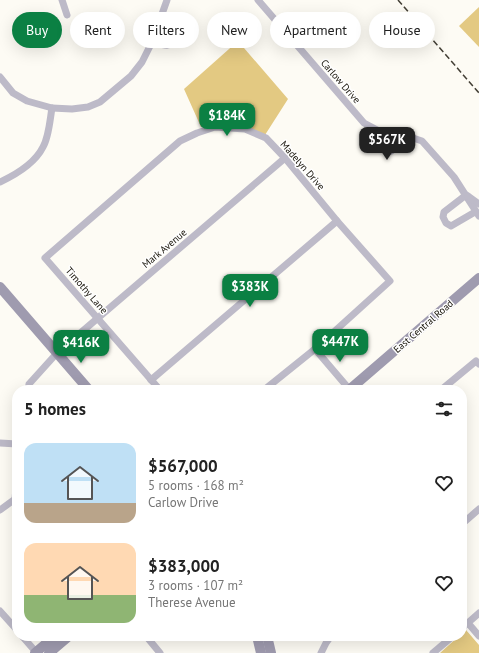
<!DOCTYPE html>
<meta charset="utf-8">
<style>
:root{--surface:#fff;--page:#f6f6f6;--text:#222;--muted:#767676;--accent:#0b8043}
body{margin:0;font-family:"PT Sans",sans-serif;background:var(--page);color:var(--text);height:100vh;display:flex;flex-direction:column;font-size:15px;white-space:nowrap}
*{box-sizing:border-box;margin:0}
p{font-size:13px;color:var(--muted)}
.icon{flex:none;width:22px;height:22px;fill:none;stroke:currentColor;stroke-width:2;stroke-linecap:round;stroke-linejoin:round}
.map{position:relative;flex:1;overflow:hidden}
.details{position:absolute;left:12px;top:385px;width:455px;height:256px;display:flex;flex-direction:column;background:var(--surface);border-radius:16px;box-shadow:0 4px 16px #0002}
.details>*{flex:none}
.banner{position:absolute;left:12px;top:12px;width:455px;height:36px;display:flex;gap:8px}
.price{position:absolute;translate:-50% -34px;padding:0 9px;border-radius:8px;background:var(--accent);color:#fff;font-size:13px;line-height:26px;filter:drop-shadow(0 1px 2px #0008)}
.price::after{content:'';position:absolute;left:50%;top:24px;width:12px;height:9px;margin-left:-6px;background:inherit;clip-path:polygon(0 0,100% 0,50% 100%)}
.price.selected{background:#222;color:#fff}
ul{padding:0;list-style:none}
li{display:flex;align-items:center;gap:12px;height:100px;padding:0 12px}
li span{display:grid;place-items:center;flex:none;width:112px;height:80px;border-radius:12px;color:#555}
li>.icon{margin-inline-start:auto}
span .icon{width:48px;height:48px;fill:#fffc;stroke-width:1}
li b{font-size:17px}
h2{display:flex;justify-content:space-between;align-items:center;height:48px;padding:0 12px;font-size:17px}
.tag{padding:0 14px;border-radius:18px;background:var(--surface);box-shadow:0 4px 16px #0002;font-size:14px;line-height:36px}
.tag.selected{background:var(--accent);color:#fff}
.map>svg:first-child{display:block}
.green{fill:#e3c982}
.lines{fill:none;stroke-linecap:round;stroke-linejoin:round}
.street{stroke:#bdbac8;stroke-width:7}
.secondary{stroke:#9f9baf;stroke-width:10}
.rail{stroke:#423e34;stroke-width:1.5;stroke-dasharray:6 3;stroke-linecap:butt}
.labels{text-anchor:middle;stroke-width:3;stroke-linejoin:round;paint-order:stroke}
.street-label{font-size:10px;fill:#161207;stroke:#fff}
</style>
<div class="map">
<svg width="479" height="653" viewBox="0 0 479 653">
<rect width="100%" height="100%" fill="#fdfbf4"/>
<g class="green">
<path d="M 479,7 L 479,47 L 459,26 Z"/>
<path d="M 238,41 L 288,99 L 265,135 C 240,125 228,121 201,127 L 184,89 Z"/>
<path d="M 466,630 L 479,645 L 479,653 L 440,653 L 459,636 L 462,636 L 462,634 Z"/>
</g>
<g class="lines">
<g class="street">
<path d="M 62,0 L 67,15"/>
<path d="M 258,0 L 364,123 L 381,132 L 401,134 L 422,141 L 454,177 L 479,216"/>
<path d="M 153,41 C 161,44 171,50 175,38 C 174,29 165,27 158,24"/>
<path d="M 0,77 L 13,93 L 27,101 L 52,108 L 72,109 L 88,107 L 100,102 L 131,76 L 142,62 L 152,42 L 167,0"/>
<path d="M 382,132 L 381,143 L 381,148 L 389,152 C 397,149 398,142 398,134"/>
<path d="M 0,182 C 15,175 35,163 43,147 C 49,137 50,119 52,108"/>
<path d="M 466,195 L 444,212 L 443,217 L 446,223 L 451,226 L 475,212"/>
<path d="M 468,196 L 479,204"/>
<path d="M 315,349 L 350,390"/>
<path d="M 151,380 L 337,221"/>
<path d="M 28,390 L 29,384 L 57,353 L 285,158"/>
<path d="M 160,390 L 45,258 L 180,141 L 197,133 L 215,127 L 245,129 L 266,138 L 285,158 L 337,221 L 390,281 L 315,349 L 264,390"/>
<path d="M 441,390 L 476,361 L 479,364"/>
<path d="M 0,443 L 17,444"/>
<path d="M 0,510 L 15,499 L 17,477"/>
<path d="M 462,524 L 479,509"/>
<path d="M 0,611 L 17,630"/>
<path d="M 468,623 L 479,636"/>
<path d="M 462,628 L 479,613"/>
<path d="M 22,636 L 36,652"/>
<path d="M 146,636 L 160,653"/>
<path d="M 321,653 L 326,643 L 331,636"/>
<path d="M 433,653 L 453,636"/>
</g>
<g class="secondary">
<path d="M 0,287 L 89,390"/>
<path d="M 349,390 L 479,278"/>
<path d="M 257,636 L 261,653"/>
<path d="M 267,636 L 271,653"/>
<path d="M 35,653 L 55,636"/>
<path d="M 49,653 L 69,636"/>
</g>
<path class="rail" d="M 398,0 L 479,93"/>
</g>
<g class="labels">
<g class="street-label">
<text transform="translate(341 81) rotate(49)" y="4">Carlow Drive</text>
<text transform="translate(303 165) rotate(49)" y="4">Madelyn Drive</text>
<text transform="translate(164 248) rotate(-40)" y="4">Mark Avenue</text>
<text transform="translate(87 290) rotate(49)" y="4">Timothy Lane</text>
<text transform="translate(423 326) rotate(-41)" y="4">East Central Road</text>
</g>
</g>
</svg>
<b class="price" style="left:227px;top:137px">$184K</b>
<b class="price selected" style="left:387px;top:161px">$567K</b>
<b class="price" style="left:250px;top:308px">$383K</b>
<b class="price" style="left:340px;top:363px">$447K</b>
<b class="price" style="left:81px;top:364px">$416K</b>
<div class="banner">
<a class="tag selected">Buy</a>
<a class="tag">Rent</a>
<a class="tag">Filters</a>
<a class="tag">New</a>
<a class="tag">Apartment</a>
<a class="tag">House</a>
</div>
<section class="details">
<h2>5 homes<svg class="icon" aria-label="filters" viewBox="0 0 24 24"><path d="M4 7h16M4 17h16"/><circle cx="9" cy="7" r="2"/><circle cx="15" cy="17" r="2"/></svg></h2>
<ul>
<li><span style="background:linear-gradient(#bfe0f5 75%,#b9a48a 0)"><svg class="icon" aria-label="home" viewBox="0 0 24 24"><path d="M3 11l9-7 9 7M6 9v11h12V9"/></svg></span><div><b>$567,000</b><p>5 rooms · 168 m²</p><p>Carlow Drive</p></div><svg class="icon" aria-label="heart" viewBox="0 0 24 24"><path d="M12 20l-8-8c-3-5 5-10 8-4 3-6 11-1 8 4z"/></svg></li>
<li><span style="background:linear-gradient(#ffd9b3 65%,#8fb573 0)"><svg class="icon" aria-label="home" viewBox="0 0 24 24"><path d="M3 11l9-7 9 7M6 9v11h12V9"/></svg></span><div><b>$383,000</b><p>3 rooms · 107 m²</p><p>Therese Avenue</p></div><svg class="icon" aria-label="heart" viewBox="0 0 24 24"><path d="M12 20l-8-8c-3-5 5-10 8-4 3-6 11-1 8 4z"/></svg></li>
</ul>
</section>
</div>
